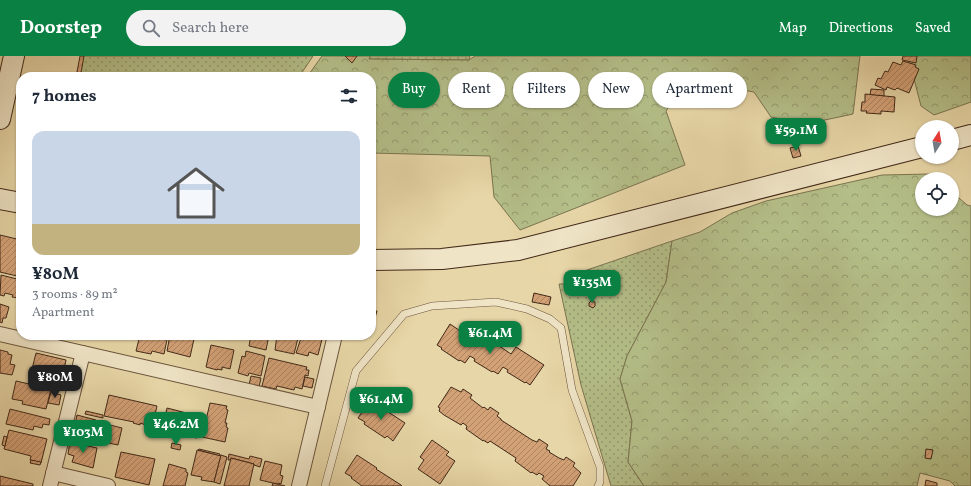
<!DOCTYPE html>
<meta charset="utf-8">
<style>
:root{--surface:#fff;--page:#f2f2f3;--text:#1f2937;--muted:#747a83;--accent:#0b8043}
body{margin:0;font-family:Vollkorn,serif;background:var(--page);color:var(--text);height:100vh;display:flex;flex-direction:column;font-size:15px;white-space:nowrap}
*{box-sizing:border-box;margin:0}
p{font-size:13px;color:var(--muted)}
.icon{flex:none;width:22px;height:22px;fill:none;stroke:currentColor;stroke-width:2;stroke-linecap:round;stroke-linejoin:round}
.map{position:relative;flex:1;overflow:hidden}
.drawer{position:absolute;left:16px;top:16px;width:360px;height:268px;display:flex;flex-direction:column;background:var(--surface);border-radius:16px;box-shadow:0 1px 3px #0004}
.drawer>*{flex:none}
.guide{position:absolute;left:388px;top:16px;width:380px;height:36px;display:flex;gap:8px}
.needle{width:26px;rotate:11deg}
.controls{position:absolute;left:915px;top:64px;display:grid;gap:8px}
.controls a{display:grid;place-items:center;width:44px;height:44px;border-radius:50%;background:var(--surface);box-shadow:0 1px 3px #0004;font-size:20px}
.price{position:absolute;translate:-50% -34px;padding:0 9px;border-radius:8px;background:var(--accent);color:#fff;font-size:13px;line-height:26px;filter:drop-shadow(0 1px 2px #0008)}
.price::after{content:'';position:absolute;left:50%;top:24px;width:12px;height:9px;margin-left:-6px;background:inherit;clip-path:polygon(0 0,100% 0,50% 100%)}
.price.on{background:#222;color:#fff}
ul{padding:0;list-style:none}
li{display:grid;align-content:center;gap:8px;height:212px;padding:0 16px}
li span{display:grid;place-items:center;height:124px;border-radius:12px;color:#555}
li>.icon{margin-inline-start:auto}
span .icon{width:72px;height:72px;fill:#fffc;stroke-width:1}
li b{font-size:17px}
h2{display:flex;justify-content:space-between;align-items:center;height:48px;padding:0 16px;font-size:17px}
.tag{padding:0 14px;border-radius:18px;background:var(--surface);box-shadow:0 1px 3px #0004;font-size:14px;line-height:36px}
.tag.on{background:var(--accent);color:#fff}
header{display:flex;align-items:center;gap:24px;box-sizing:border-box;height:56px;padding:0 20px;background:var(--accent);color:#fff}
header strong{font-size:19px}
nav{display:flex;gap:22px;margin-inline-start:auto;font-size:14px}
.search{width:280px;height:36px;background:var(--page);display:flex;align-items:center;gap:10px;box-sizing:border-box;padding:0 14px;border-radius:22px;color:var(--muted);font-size:15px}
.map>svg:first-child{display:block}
.grass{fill:url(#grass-dots);stroke:#7b7450}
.forest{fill:url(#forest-crowns);stroke:#7b7450}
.building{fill:url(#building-hatch);stroke:#422918}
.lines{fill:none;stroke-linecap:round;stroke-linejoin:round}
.lane-casing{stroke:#6b543c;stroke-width:8}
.street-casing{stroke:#6b543c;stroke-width:16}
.secondary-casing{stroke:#422918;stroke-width:22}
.lane{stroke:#efe4c6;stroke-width:7}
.street{stroke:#efe4c6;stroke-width:14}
.secondary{stroke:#efe4c6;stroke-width:20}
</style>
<header>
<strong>Doorstep</strong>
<div class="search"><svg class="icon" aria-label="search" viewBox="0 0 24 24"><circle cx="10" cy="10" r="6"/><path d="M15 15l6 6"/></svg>Search here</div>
<nav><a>Map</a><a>Directions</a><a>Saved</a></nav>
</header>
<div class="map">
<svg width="971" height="430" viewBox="0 0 971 430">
<defs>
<pattern id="grass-dots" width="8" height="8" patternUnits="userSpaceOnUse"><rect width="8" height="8" fill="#b4be88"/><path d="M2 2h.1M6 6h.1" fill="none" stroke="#949a6e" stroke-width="1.8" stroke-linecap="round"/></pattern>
<pattern id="forest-crowns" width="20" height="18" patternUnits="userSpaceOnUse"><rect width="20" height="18" fill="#b4be88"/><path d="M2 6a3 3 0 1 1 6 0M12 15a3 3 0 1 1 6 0" fill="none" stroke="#949a6e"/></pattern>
<pattern id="building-hatch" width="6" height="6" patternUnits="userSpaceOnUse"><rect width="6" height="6" fill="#d3a176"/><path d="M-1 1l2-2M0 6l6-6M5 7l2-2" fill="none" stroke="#ad8360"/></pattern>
</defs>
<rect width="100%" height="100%" fill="#e7d6a7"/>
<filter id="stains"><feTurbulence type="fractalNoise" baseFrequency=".005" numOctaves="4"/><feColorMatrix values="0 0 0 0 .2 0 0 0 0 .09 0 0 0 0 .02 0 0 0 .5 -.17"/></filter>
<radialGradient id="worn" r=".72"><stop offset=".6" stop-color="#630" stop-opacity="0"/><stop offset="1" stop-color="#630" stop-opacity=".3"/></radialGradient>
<g class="grass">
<path d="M 82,0 L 313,0 L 299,21 L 77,21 Z"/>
<path d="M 370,0 L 470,0 L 469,4 L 369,3 Z"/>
<path d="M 672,185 L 666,226 L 627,300 L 620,323 L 632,365 L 628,406 L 644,430 L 611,430 L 581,329 L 559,228 L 587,228 L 584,215 Z"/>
</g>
<g class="forest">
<path d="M 322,0 L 370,0 L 369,3 L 469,4 L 475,0 L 860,0 L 853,58 L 806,68 L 771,61 L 754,36 L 732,32 L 680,34 L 666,55 L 685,109 L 520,174 L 494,141 L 490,100 L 371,97 L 371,21 L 307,21 Z"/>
<path d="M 908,0 L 971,0 L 971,46 L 934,59 L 921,50 Z"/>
<path d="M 930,118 L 936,123 L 922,123 L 922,153 L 952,153 L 952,136 L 967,149 L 971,150 L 971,430 L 955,430 L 950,425 L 920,417 L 917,430 L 644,430 L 628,406 L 632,365 L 620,323 L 627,300 L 666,226 L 672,185 L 700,176 L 732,157 L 766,145 L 882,119 Z"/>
</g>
<g class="building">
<path d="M 80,0 L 84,0 L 81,17 L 77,16 Z"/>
<path d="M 345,0 L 357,0 L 352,7 Z"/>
<path d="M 903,0 L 917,0 L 916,7 L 902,4 Z"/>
<path d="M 903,5 L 916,9 L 915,11 L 919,13 L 909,37 L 897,32 L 895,34 L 887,31 L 886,34 L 875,29 L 878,22 L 881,23 L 885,15 L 888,16 L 893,6 L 901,9 Z"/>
<path d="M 871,33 L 884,34 L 884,40 L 870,39 Z"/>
<path d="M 865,38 L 895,41 L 894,56 L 881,55 L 881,58 L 866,57 L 867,55 L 861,55 L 862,46 L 865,46 Z"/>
<path d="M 798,90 L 801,100 L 793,102 L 790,92 Z"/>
<path d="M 0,179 L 21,184 L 21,221 L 0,216 Z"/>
<path d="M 1,219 L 21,224 L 20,241 L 19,241 L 19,242 L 12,241 L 13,239 L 5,237 L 4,240 L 0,239 Z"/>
<path d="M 534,237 L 551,241 L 549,249 L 532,246 Z"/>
<path d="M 591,245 L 595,246 L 595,250 L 593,252 L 589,250 L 589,247 Z"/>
<path d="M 0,248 L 9,251 L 6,262 L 3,262 L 2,267 L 0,266 Z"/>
<path d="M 371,254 L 377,255 L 374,265 L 371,264 Z"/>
<path d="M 450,268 L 478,287 L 483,279 L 511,298 L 516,291 L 544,309 L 530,329 L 526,326 L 525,327 L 507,316 L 508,314 L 503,311 L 498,318 L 493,315 L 492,316 L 474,305 L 475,303 L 470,300 L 465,307 L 460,304 L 459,305 L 441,293 L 442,292 L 437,289 Z"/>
<path d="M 140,279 L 168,279 L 164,298 L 152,295 L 151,298 L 136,295 Z"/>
<path d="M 170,279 L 176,279 L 194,283 L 190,301 L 167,295 Z"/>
<path d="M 251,279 L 269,279 L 266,294 L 249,290 Z"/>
<path d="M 277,279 L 286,279 L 298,282 L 294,298 L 275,294 Z"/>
<path d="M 302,279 L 323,279 L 318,299 L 309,296 L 308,300 L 296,297 Z"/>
<path d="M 211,289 L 234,294 L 230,313 L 222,311 L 222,314 L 217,313 L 217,314 L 206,311 Z"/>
<path d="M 0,294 L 8,296 L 8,298 L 12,299 L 10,308 L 15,309 L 12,319 L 0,317 Z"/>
<path d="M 246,295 L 265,300 L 261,320 L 249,317 L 248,320 L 238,317 L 242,300 L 245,301 Z"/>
<path d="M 36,297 L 66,304 L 62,322 L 39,318 L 40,315 L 32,313 Z"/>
<path d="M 269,302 L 307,311 L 306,314 L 309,314 L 308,320 L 305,319 L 302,333 L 295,331 L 294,334 L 277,330 L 276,333 L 262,330 Z"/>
<path d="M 251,320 L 261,322 L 259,331 L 249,329 Z"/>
<path d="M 305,321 L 314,323 L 312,332 L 303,330 Z"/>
<path d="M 16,325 L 51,333 L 46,353 L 22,348 L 23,345 L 12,343 Z"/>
<path d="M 451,331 L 461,336 L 463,333 L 472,339 L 470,342 L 483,352 L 484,351 L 488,354 L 490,351 L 499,357 L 497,360 L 501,363 L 501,364 L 532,384 L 537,386 L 539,383 L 548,389 L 546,393 L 550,395 L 549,396 L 559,402 L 564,404 L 566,401 L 575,407 L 573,410 L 581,417 L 573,430 L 550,430 L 542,423 L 544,420 L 539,417 L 537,419 L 532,416 L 531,417 L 515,405 L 516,402 L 490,385 L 488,387 L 483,384 L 483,385 L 466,373 L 467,370 L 463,367 L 461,369 L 444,359 L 439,355 L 440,352 L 438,351 Z"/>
<path d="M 51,336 L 61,339 L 59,349 L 48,347 Z"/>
<path d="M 109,339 L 157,350 L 152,371 L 140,367 L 140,369 L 133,367 L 134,366 L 104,360 Z"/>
<path d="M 370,344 L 405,367 L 393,385 L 387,380 L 385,382 L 364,368 L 365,366 L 358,362 Z"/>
<path d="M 210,347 L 227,350 L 226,353 L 228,354 L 225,367 L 227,367 L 226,371 L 228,372 L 225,386 L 202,381 Z"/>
<path d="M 167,352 L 202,361 L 197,382 L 191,381 L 191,379 L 179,378 L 180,376 L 162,373 Z"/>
<path d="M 10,353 L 50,363 L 49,369 L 43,368 L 42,372 L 34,370 L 33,374 L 6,368 Z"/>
<path d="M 86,355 L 103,359 L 103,362 L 85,358 Z"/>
<path d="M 77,359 L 96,364 L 91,388 L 77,385 L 79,379 L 73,377 Z"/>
<path d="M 98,366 L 122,372 L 118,389 L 94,384 Z"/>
<path d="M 9,374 L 47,383 L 41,407 L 30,404 L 31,400 L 4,393 Z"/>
<path d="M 4,380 L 7,381 L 5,390 L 2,389 Z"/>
<path d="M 432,384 L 449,396 L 446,399 L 455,405 L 440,428 L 418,413 L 424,404 L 420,401 Z"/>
<path d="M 70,386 L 97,392 L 93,412 L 72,406 L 74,400 L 68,398 Z"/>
<path d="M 172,387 L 181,389 L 180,394 L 171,392 Z"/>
<path d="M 199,393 L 220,398 L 220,400 L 198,394 Z"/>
<path d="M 926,393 L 933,394 L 931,403 L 925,402 Z"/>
<path d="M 197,394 L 221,400 L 214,426 L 201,424 L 202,421 L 191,419 Z"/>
<path d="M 121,396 L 155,403 L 149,429 L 115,421 Z"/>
<path d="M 229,398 L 249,403 L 250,400 L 262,403 L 260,411 L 254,409 L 254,408 L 231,402 L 230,404 L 228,404 Z"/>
<path d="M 221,399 L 227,401 L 220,428 L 214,426 Z"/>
<path d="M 357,399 L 377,412 L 376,413 L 401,429 L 402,430 L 362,430 L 351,422 L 352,421 L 345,417 Z"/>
<path d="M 231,402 L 254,408 L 249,430 L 224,430 Z"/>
<path d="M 31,404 L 41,406 L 40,409 L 30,407 Z"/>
<path d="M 265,405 L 282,409 L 280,419 L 283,420 L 281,428 L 278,427 L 277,428 L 260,424 Z"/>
<path d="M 169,408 L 186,413 L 186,416 L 188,417 L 185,430 L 163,430 Z"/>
<path d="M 0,420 L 33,428 L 33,430 L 0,430 Z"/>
<path d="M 926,424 L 937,427 L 937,430 L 925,430 Z"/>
<path d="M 273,427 L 285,430 L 272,430 Z"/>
</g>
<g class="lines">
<g class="lane-casing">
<path id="lane" d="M 325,430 L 356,315 L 404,258 L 432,250 L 496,246 L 527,253 L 550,263 L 561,272 L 572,334 L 600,411 L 600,426 L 598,430"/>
</g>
<g class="street-casing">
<g id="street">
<path d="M 0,278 L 318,351"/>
<path d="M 53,417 L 108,430"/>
<path d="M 50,430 L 83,297"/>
<path d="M 299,430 L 335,279"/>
</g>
</g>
<g class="secondary-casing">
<g id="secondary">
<path d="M 0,63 L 14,0"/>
<path d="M 952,84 L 971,79"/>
<path d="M 0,143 L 21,147"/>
<path d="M 371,204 L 442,203 L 518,194 L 922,91"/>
</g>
</g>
<use href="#lane" class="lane"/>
<use href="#street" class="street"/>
<use href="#secondary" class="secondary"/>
</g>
<rect width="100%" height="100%" filter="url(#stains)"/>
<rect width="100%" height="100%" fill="url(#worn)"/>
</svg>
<div class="controls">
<a><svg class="needle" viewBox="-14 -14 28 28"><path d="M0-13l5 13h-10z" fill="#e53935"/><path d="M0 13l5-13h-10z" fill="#747a83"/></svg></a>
<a><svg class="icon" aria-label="locate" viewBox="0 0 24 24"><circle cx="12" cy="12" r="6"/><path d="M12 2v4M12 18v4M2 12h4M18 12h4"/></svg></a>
</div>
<b class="price" style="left:796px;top:96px">¥59.1M</b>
<b class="price" style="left:592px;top:248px">¥135M</b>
<b class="price" style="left:490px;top:299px">¥61.4M</b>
<b class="price on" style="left:55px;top:343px">¥80M</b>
<b class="price" style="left:381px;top:365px">¥61.4M</b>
<b class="price" style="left:176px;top:390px">¥46.2M</b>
<b class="price" style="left:83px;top:398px">¥103M</b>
<div class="guide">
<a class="tag on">Buy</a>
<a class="tag">Rent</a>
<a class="tag">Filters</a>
<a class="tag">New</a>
<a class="tag">Apartment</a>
</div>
<section class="drawer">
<h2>7 homes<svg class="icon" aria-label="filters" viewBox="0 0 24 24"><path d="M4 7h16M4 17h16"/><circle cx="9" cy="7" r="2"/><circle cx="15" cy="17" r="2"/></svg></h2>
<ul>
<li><span style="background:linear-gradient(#c9d6e8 75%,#c2b280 0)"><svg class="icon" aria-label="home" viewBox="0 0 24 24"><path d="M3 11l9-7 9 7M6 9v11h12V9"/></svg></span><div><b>¥80M</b><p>3 rooms · 89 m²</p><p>Apartment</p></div></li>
</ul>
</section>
</div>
